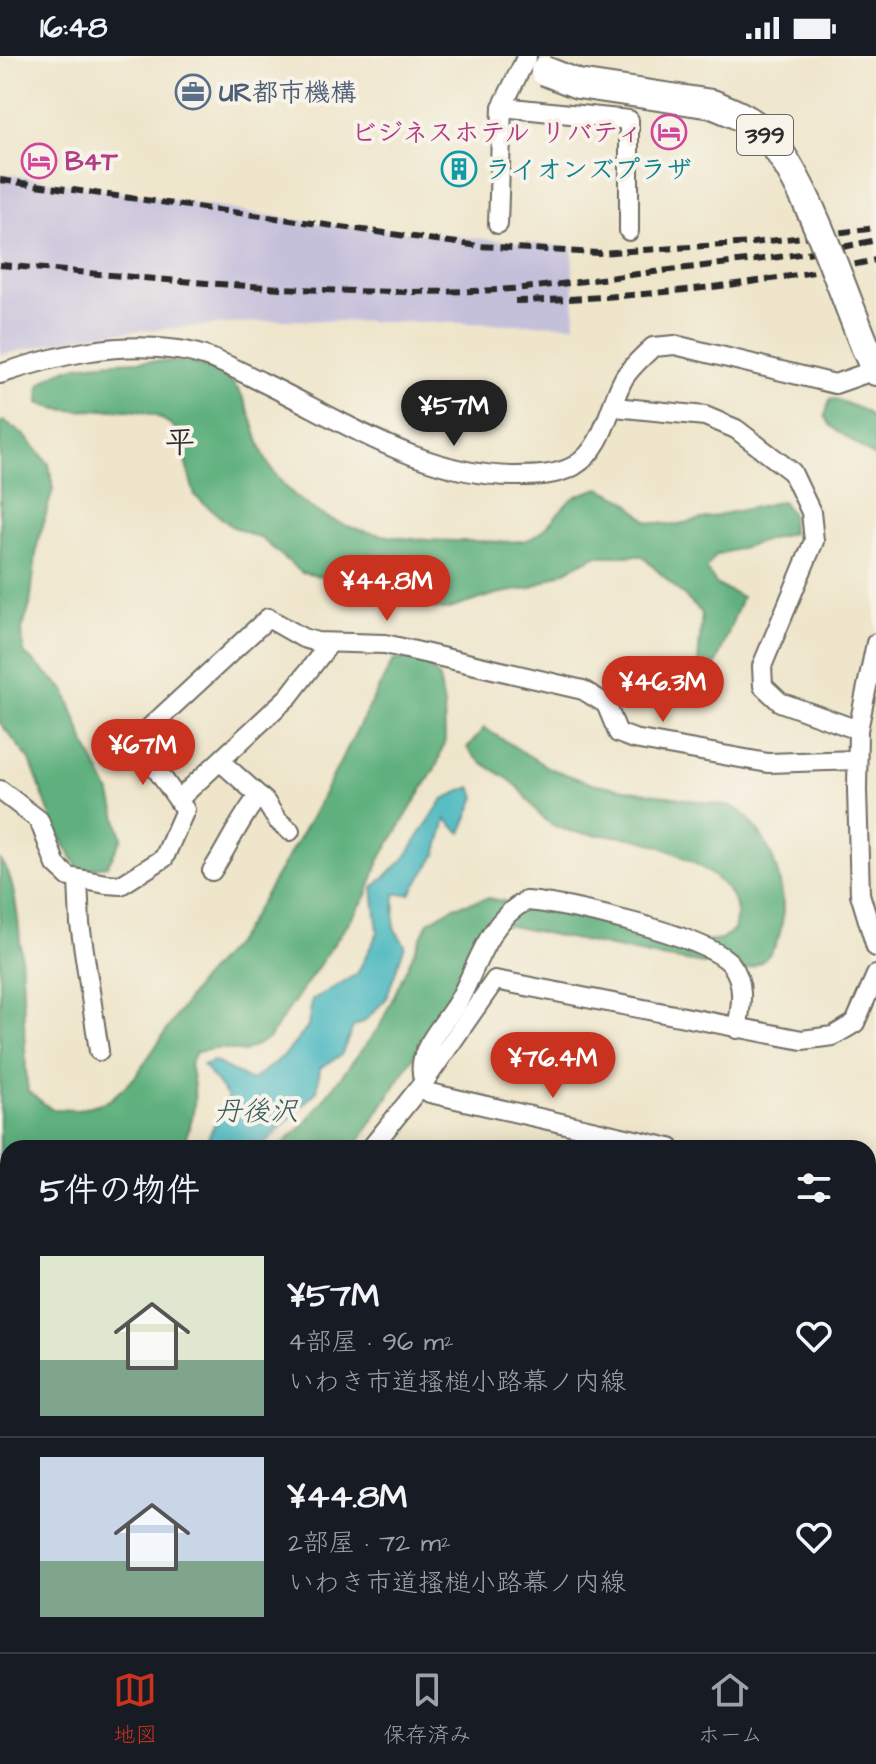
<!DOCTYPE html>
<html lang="ja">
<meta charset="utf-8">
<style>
:root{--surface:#171b24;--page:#242831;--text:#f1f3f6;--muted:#9ea1a6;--line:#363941;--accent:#c8321e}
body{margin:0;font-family:"Architects Daughter","Klee One",sans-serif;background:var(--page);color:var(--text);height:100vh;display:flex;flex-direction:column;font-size:30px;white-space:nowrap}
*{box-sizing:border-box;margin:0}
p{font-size:26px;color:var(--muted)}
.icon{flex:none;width:44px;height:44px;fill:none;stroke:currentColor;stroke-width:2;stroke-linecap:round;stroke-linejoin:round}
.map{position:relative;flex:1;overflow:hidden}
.drawer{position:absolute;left:0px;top:1084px;width:876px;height:512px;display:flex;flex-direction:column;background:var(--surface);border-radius:24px 24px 0 0;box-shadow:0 4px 20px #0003}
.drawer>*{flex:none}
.price{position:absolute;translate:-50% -68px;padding:0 18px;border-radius:28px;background:var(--accent);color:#fff;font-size:26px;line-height:52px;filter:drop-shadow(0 2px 4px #0008)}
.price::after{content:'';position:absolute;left:50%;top:48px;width:24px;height:18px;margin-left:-12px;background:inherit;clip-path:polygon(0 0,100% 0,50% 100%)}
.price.selected{background:#222;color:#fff}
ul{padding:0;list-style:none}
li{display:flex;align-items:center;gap:24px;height:200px;padding:0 40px}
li+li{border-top:2px solid var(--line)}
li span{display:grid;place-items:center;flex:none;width:224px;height:160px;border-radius:0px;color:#555}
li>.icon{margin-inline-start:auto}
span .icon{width:96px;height:96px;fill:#fffc;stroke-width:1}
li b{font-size:34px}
h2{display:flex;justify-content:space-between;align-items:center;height:96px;padding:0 40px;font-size:34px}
.status{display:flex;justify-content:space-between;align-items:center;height:56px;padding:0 40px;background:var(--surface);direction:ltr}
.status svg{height:22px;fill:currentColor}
.dock{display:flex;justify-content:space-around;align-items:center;height:112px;border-top:2px solid var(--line);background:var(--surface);font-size:22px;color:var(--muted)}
.dock a{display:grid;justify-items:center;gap:4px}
.dock .selected{color:var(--accent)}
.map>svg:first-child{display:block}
.industrial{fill:#c5c0da}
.forest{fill:#5eb07e;stroke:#446e54;stroke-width:2}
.water{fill:#49b8bf;stroke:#3a7275;stroke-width:2}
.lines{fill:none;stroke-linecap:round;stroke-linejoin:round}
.minor-casing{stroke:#6f6c63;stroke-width:22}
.trunk-casing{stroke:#6f6c63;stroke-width:32}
.minor{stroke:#fff;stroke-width:18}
.trunk{stroke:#fff;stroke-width:28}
.rail{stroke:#2b2b2b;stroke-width:6;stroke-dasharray:12 6;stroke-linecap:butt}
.trunk-bridge-casing{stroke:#6f6c63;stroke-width:32;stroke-linecap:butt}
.trunk-bridge{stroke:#fff;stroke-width:28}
.labels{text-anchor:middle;stroke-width:8;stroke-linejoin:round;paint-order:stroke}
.shield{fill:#f7f3e8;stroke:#686764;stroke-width:2}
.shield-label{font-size:24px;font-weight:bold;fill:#2b2b2b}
.service-label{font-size:26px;font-weight:bold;fill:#4e5e75;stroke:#f7f3e8;text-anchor:start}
.hotel-label{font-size:26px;font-weight:bold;fill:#b23c85;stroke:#f7f3e8;text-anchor:end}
.culture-label{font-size:26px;font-weight:bold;fill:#0d838f;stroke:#f7f3e8;text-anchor:start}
.water-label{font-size:28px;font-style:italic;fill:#365c5f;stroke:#f7f3e8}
.quarter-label{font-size:30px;font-weight:bold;fill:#2b2b2b;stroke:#f7f3e8}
</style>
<div class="status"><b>16:48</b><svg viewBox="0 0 49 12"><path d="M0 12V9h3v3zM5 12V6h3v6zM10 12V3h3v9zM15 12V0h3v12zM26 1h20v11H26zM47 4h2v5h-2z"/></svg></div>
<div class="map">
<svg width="876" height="1596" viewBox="0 0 876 1596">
<rect width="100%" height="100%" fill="#f7f3e8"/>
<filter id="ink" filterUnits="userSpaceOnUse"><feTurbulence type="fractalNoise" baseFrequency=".0125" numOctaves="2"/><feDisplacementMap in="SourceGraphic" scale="16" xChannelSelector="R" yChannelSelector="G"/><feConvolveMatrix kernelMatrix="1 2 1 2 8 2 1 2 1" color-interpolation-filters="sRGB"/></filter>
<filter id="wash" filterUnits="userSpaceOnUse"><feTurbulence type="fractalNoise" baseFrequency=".006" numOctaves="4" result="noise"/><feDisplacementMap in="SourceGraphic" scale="32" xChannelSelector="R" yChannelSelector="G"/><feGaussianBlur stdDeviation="1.8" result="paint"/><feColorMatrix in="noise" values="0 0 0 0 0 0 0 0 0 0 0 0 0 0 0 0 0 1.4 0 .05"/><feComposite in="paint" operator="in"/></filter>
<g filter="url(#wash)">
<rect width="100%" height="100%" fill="#eee5ca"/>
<path class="industrial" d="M 0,117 L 322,168 L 572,191 L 575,269 L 281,264 L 96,278 L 0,299 Z"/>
<g class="forest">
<path d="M 135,305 C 168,305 202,302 229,324 C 252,343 253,380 267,406 C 311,479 396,486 473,485 C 489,485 506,487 522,485 C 544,482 556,456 572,443 C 579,437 591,435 600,432 L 625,444 L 648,466 L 675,469 L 782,445 L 791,457 L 792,477 L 716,499 L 706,513 L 717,529 L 742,541 L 704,639 L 696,633 L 702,557 L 642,500 L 595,500 L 531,532 L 496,538 L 446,554 L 397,547 L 363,528 L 302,517 L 262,483 L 231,470 L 195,440 L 176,373 C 137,336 82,367 39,347 L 40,329 C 66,305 102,307 135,305 Z"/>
<path d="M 836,343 L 865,355 L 876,367 L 876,402 L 831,370 L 825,360 L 830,344 Z"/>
<path d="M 3,365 L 25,380 L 49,408 L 53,433 L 37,490 L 30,549 L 22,574 L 24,597 L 65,634 L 85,687 L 111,739 L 122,782 L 107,810 L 79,814 L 55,772 L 30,704 L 0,667 L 0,368 Z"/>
<path d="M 407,602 L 422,603 L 439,621 L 444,650 L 445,684 L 437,709 L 380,803 L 366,841 L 269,982 L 244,996 L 221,992 L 196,996 L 190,1009 C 198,1039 195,1064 181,1092 L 8,1092 L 8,1109 L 0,1101 L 0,804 C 28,829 21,991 28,1035 L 51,1053 L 78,1054 L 110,1044 L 135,1021 L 200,925 L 240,881 L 311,762 L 393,605 Z"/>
<path d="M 484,672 L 549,712 L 590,727 L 733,751 C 781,777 811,896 744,914 L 724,904 L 705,908 L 654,900 L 501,868 L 481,881 L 423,986 L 355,1092 L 278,1092 L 303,1070 L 380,970 L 428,866 L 454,851 L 488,842 L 697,885 L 721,884 L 734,874 C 735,868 738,857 736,850 C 726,817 662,787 631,782 C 608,778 574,780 553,769 C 535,760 529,741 516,729 C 500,715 480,710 467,692 Z"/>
</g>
<g class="water">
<path d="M 471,731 L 476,741 L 461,777 L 446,763 L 436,799 L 410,838 L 395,838 L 394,872 L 405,889 L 386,943 L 365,965 L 353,971 L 341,999 L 320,1012 L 317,1035 L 260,1092 L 203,1092 L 228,1041 L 203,1009 L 214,1005 L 251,1025 L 286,998 L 308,971 L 312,944 L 357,918 L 378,876 L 373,832 L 404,803 L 443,743 Z"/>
<path d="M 0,1133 L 8,1138 L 8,1248 L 0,1244 Z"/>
</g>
</g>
<g filter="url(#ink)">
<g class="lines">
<g class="minor-casing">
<g id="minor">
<path d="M 502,51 L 629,64 L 629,175"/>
<path d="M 498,168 L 502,51 L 527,0"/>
<path d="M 0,318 C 57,299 118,285 178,294 C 209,298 235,313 262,326 C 343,365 423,420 515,420 C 535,420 555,420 574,410 C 605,392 608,351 624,322 C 631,311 643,300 653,291 L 675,289 L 835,328 L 875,314"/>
<path d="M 615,351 L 705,360 L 736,373 L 792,416 L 811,456 L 814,485 L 762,610 L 763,630 L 780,646 L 858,674"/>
<path d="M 876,587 L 858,674 L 857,734 L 860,838 L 876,891"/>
<path d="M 221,706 L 265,745 L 277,764 L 290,775"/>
<path d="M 0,734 L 39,764 L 56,809 L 69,821 L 106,828 L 121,829 L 164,802 L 185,754 L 136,684 L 268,562 L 303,582 L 317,586 L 385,588 L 583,634 L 606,648 L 618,677 L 634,683 L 768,707 L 857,704"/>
<path d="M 178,744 L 289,640 L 330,587"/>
<path d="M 212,815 C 228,791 241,760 259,740"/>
<path d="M 78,824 L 80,868 L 99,995"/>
<path d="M 424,1026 C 412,995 447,967 460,942 C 478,908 489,864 526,845 C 564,847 708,880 731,908 C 746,927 741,951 737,973"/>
<path d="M 420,1031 L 430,1037 L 670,1092"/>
<path d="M 371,1092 L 424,1026 L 495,924 L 802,984 L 833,980 L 855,967 L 876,919"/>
<path d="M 868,1137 L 876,1139"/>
<path d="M 868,1239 L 876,1245"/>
<path d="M 868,1288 L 876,1265"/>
<path d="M 0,1315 L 8,1314"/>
<path d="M 0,1347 L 8,1354"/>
<path d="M 868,1527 L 876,1530"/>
<path d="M 0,1531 L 8,1536"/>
<path d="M 0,1567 L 8,1554"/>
<path d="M 81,1588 L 92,1596"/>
<path d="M 191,1596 L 197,1588"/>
<path d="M 660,1596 L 690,1588"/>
</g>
</g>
<g class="trunk-casing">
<path id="trunk" d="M 865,290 L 876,315"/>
</g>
<use href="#minor" class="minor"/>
<use href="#trunk" class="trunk"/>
<g class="rail">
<path d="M 0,124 L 479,190 L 598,197 L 753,187 L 876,172"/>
<path d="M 0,209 C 157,223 315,240 473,235 C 542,233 609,221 678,213 C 745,205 810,199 876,184"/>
<path d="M 515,245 C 636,242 758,229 876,204"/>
</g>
<g class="trunk-bridge-casing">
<path id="trunk-bridge" d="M 545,15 L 578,28 L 712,48 C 730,55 747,62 761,74 C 803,112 842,235 865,290"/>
</g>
<use href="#trunk-bridge" class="trunk-bridge"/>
</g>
</g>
<defs>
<g id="office-ring" transform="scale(1.8)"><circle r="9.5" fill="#f7f3e8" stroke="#5c6f8a" stroke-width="1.5"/><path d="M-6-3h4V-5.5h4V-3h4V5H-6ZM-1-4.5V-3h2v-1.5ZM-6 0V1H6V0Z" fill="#5c6f8a"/></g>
<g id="hotel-ring" transform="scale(1.8)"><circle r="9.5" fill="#f7f3e8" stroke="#d1479c" stroke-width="1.5"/><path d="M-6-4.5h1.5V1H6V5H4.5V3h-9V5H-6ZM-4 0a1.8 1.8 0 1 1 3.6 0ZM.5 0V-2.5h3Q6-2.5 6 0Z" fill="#d1479c"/></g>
<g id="building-ring" transform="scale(1.8)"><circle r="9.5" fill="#f7f3e8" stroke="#0f9aa8" stroke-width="1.5"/><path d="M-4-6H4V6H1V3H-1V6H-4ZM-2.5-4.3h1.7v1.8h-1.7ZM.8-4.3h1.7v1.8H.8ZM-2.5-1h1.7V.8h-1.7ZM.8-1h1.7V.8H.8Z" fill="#0f9aa8"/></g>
</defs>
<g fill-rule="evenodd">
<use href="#office-ring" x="193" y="36"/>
<use href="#hotel-ring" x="669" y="76"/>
<use href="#hotel-ring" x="39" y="105"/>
<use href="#building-ring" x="459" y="113"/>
</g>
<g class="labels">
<rect class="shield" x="737" y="59" width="56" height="40" rx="6"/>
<g class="shield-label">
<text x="765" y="87">399</text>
</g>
<g class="service-label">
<text x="219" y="45">UR都市機構</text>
</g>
<g class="hotel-label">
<text x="643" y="85">ビジネスホテル リバティ</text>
<text x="65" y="114" text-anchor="start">B4T</text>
</g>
<g class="culture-label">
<text x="485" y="122">ライオンズプラザ</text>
</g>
<g class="water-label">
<text x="256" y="1064">丹後沢</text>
</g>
<g class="quarter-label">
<text x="180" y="396">平</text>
</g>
</g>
</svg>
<b class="price selected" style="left:454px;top:392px">¥57M</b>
<b class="price" style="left:387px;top:567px">¥44.8M</b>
<b class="price" style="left:663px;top:668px">¥46.3M</b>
<b class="price" style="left:143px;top:731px">¥67M</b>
<b class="price" style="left:553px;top:1044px">¥76.4M</b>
<section class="drawer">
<h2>5件の物件<svg class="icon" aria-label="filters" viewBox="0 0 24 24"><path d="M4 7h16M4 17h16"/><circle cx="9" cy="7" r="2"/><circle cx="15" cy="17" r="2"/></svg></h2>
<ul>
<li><span style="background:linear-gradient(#dfe7d0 65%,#7fa58c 0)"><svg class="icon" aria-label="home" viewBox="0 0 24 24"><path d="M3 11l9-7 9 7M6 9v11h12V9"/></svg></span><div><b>¥57M</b><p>4部屋 · 96 m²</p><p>いわき市道搔槌小路幕ノ内線</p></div><svg class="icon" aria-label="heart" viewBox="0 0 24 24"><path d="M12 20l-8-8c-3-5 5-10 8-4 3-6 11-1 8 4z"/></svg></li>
<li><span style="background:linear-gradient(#c9d6e8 65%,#7fa58c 0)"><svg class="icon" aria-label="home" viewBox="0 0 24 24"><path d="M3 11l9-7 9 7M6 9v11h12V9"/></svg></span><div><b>¥44.8M</b><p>2部屋 · 72 m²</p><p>いわき市道搔槌小路幕ノ内線</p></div><svg class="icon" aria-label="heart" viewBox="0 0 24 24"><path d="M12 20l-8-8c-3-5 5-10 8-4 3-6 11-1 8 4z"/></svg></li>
</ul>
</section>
</div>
<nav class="dock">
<a class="selected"><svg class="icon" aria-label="map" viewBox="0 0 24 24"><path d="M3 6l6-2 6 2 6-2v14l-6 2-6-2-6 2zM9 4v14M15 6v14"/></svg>地図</a>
<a><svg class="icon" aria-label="saved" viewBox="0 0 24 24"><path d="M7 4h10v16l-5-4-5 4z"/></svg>保存済み</a>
<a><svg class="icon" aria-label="home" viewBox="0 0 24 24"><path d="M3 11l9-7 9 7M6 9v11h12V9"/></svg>ホーム</a>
</nav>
